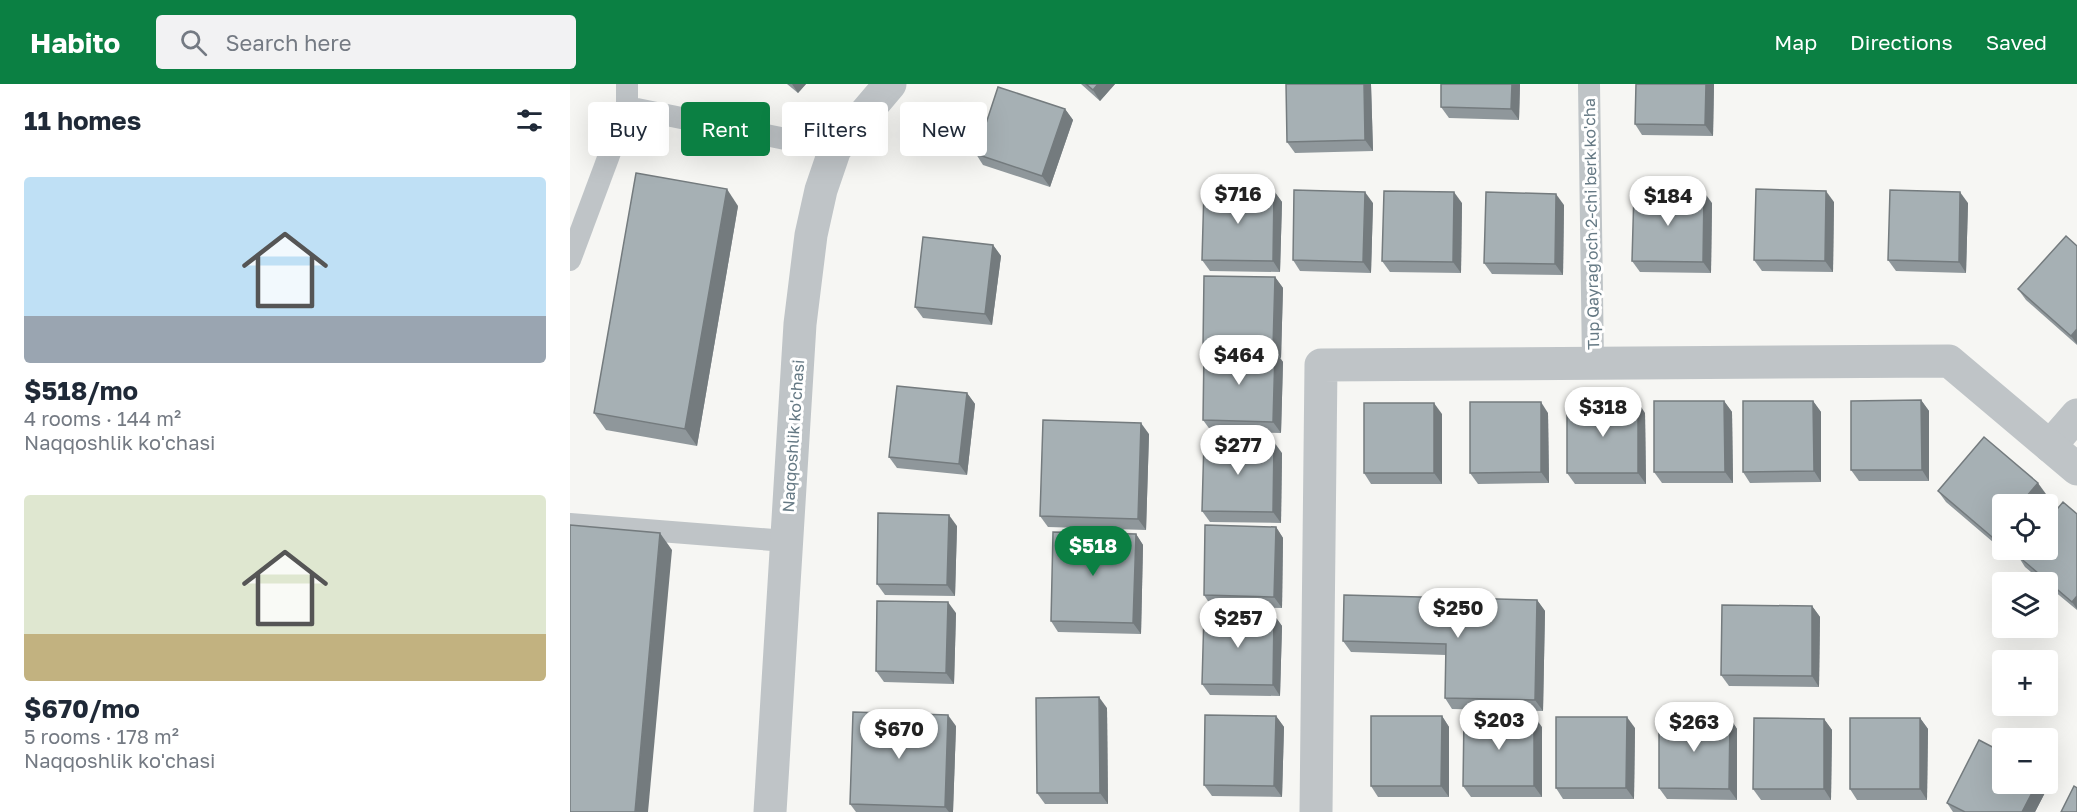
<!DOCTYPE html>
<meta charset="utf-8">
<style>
:root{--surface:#fff;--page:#f2f2f3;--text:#1f2937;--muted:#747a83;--accent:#0b8043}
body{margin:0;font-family:"Golos Text",sans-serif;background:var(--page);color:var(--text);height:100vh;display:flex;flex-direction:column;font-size:22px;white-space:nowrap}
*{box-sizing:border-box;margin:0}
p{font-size:20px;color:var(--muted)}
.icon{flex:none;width:33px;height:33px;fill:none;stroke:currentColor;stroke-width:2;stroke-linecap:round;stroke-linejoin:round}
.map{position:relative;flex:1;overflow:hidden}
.panel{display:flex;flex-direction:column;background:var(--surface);width:570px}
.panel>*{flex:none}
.banner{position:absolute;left:18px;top:18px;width:570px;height:54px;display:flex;gap:12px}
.fabs{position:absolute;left:1422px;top:410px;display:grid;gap:12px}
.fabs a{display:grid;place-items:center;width:66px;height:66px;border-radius:6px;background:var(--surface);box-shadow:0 6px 24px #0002;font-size:30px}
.price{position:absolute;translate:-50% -51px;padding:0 14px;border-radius:21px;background:#fff;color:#222;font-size:20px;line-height:39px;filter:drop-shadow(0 2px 3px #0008)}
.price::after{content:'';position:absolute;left:50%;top:36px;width:18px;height:14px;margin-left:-9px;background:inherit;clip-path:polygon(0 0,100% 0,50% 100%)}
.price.selected{background:var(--accent);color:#fff}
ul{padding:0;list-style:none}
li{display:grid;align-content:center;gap:12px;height:318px;padding:0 24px}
li span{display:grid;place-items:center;height:186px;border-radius:6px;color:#555}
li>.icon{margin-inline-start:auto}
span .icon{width:108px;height:108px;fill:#fffc;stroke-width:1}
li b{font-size:26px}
h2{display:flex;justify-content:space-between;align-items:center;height:72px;padding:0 24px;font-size:26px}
.chip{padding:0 21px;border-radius:6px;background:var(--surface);box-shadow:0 6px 24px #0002;font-size:21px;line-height:54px}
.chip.selected{background:var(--accent);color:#fff}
header{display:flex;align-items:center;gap:36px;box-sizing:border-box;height:84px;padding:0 30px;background:var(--accent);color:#fff}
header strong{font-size:28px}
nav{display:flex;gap:33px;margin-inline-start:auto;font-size:21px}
.search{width:420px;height:54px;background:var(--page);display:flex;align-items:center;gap:15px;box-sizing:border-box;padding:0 21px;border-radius:6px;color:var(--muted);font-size:22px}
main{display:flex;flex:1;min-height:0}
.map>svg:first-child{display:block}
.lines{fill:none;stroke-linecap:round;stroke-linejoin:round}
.lane{stroke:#bfc4c7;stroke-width:22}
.street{stroke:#bfc4c7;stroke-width:33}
.wall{fill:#8f979b}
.shaded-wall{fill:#747b7e}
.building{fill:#a6b0b4;stroke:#747b7e;stroke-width:1.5}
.labels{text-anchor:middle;stroke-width:6;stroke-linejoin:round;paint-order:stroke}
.street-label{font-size:16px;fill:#657984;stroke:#fff}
</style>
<header>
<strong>Habito</strong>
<div class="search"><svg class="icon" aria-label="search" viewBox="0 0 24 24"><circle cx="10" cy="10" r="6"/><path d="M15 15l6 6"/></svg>Search here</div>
<nav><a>Map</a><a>Directions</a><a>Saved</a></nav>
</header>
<main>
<section class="panel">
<h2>11 homes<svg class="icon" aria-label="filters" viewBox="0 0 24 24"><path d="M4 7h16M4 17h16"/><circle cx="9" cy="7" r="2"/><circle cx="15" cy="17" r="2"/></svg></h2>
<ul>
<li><span style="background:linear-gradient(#bfe0f5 75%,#9aa5b1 0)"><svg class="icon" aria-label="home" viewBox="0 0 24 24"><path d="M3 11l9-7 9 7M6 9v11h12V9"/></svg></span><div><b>$518/mo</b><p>4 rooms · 144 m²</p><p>Naqqoshlik ko'chasi</p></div></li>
<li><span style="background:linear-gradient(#dfe7d0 75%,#c2b280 0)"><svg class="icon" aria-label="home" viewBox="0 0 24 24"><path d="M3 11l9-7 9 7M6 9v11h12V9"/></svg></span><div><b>$670/mo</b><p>5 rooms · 178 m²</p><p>Naqqoshlik ko'chasi</p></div></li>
</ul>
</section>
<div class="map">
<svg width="1507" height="728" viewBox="0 0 1507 728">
<rect width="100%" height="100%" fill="#f6f6f3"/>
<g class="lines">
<g class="lane">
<path d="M 57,0 L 57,23 L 265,65"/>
<path d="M 1019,0 L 1023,279"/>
<path d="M 0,176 L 57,23"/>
<path d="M 0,440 L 216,457"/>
</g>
<g class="street">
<path d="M 1480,362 L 1507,331"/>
<path d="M 200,728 L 230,240 L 241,151 L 251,106 L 265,65 L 320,0"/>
<path d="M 746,728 L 751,281 L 1379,277 L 1507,385"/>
</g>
</g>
<g class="wall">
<path d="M 217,0 L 236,0 L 228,9 Z"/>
<path d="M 511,0 L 545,0 L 530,17 Z"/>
<path d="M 801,0 L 803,67 L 725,69 L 717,58 Z"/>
<path d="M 871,0 L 950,0 L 949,36 L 879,34 L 871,23 Z"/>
<path d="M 1066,0 L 1144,0 L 1143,52 L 1072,51 L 1065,40 Z"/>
<path d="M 495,25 L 503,36 L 480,103 L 413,81 L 406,70 Z"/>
<path d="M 704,107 L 712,118 L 710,188 L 640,187 L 632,176 Z"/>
<path d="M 1264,118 L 1263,188 L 1192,187 L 1184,176 Z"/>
<path d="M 803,119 L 801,189 L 730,187 L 723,176 Z"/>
<path d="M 892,119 L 891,189 L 820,188 L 812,177 Z"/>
<path d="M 1142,119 L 1141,189 L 1070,188 L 1062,177 Z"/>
<path d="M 1398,119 L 1396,189 L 1326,187 L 1318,176 Z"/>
<path d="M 994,121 L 993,191 L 922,190 L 914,179 Z"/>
<path d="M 168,122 L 127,362 L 36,346 L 24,329 Z"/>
<path d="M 423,161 L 431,172 L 422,241 L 353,234 L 345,223 Z"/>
<path d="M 1507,162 L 1507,261 L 1456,216 L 1448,205 Z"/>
<path d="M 705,193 L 713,204 L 711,274 L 710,274 L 713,278 L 711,349 L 641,347 L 633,336 L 636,266 L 633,262 Z"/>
<path d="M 397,309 L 405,320 L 397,391 L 327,384 L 319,373 Z"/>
<path d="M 1351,316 L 1359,327 L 1359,397 L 1289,397 L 1281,386 Z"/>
<path d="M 1154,317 L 1162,328 L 1163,399 L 1092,399 L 1084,388 Z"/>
<path d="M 1243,317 L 1251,328 L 1251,398 L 1180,399 L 1173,388 Z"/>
<path d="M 978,329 L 979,399 L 908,400 L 900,389 Z"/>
<path d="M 1075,329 L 1076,400 L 1005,400 L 997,389 Z"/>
<path d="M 872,330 L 872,400 L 801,400 L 794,389 Z"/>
<path d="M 579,350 L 576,446 L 478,443 L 470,432 Z"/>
<path d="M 712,369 L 711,439 L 640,438 L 632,427 Z"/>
<path d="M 1368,407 L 1476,410 L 1467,420 L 1432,420 L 1432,461 L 1430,464 L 1376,418 Z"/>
<path d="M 1507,430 L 1507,526 L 1478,502 L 1478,498 L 1473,498 L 1455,483 L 1448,472 Z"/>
<path d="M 387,442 L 385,512 L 315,511 L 307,500 Z"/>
<path d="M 706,443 L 713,454 L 712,524 L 641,522 L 634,511 Z"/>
<path d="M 566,450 L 573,461 L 571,550 L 488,548 L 481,537 Z"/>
<path d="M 967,516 L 975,527 L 973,627 L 882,625 L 875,614 L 876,571 L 781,568 L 773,557 Z"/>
<path d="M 1242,522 L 1250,533 L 1249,603 L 1159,602 L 1151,591 Z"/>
<path d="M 386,529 L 384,600 L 314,598 L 306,587 Z"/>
<path d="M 704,531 L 712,542 L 710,612 L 640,611 L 632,600 Z"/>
<path d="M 537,624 L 538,720 L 475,720 L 467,709 Z"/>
<path d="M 706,632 L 714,643 L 712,713 L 642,712 L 634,701 Z"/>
<path d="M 872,632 L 879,643 L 879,713 L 808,713 L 801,702 Z"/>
<path d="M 1160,634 L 1167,645 L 1167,716 L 1097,715 L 1089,704 Z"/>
<path d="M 1350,634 L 1358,645 L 1357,716 L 1287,716 L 1280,705 Z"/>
<path d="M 1254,635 L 1262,646 L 1261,716 L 1191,716 L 1183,705 Z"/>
<path d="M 386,642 L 383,728 L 286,728 L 280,720 Z"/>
<path d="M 972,643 L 972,713 L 901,713 L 893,702 Z"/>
<path d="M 1065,644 L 1064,715 L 993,715 L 986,704 Z"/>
<path d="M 1480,699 L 1465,728 L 1383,728 L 1377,719 Z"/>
</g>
<g class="shaded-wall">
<path d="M 222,0 L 236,0 L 228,9 Z"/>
<path d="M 528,0 L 545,0 L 530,17 L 523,6 Z"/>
<path d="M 794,0 L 801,0 L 803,67 L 795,56 Z"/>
<path d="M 942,0 L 950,0 L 949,36 L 941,25 Z"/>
<path d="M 1136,0 L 1144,0 L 1143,52 L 1135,41 Z"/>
<path d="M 495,25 L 503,36 L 480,103 L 472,92 Z"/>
<path d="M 157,105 L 168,122 L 127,362 L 115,345 Z"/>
<path d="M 704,107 L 712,118 L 710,188 L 703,177 Z"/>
<path d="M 1256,107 L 1264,118 L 1263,188 L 1255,177 Z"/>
<path d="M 795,108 L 803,119 L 801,189 L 793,178 Z"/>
<path d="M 884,108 L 892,119 L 891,189 L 883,178 Z"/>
<path d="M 1134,108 L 1142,119 L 1141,189 L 1133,178 Z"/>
<path d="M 1390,108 L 1398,119 L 1396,189 L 1389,178 Z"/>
<path d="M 986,110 L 994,121 L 993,191 L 985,180 Z"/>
<path d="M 423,161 L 431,172 L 422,241 L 415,230 Z"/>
<path d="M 705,193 L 713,204 L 711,274 L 703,263 Z"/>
<path d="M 1507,245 L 1507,260 L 1501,252 Z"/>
<path d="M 705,267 L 713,278 L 711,349 L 703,338 Z"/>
<path d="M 397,309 L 405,320 L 397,391 L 389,380 Z"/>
<path d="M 1351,316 L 1359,327 L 1359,397 L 1352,386 Z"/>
<path d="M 1154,317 L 1162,328 L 1163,399 L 1155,388 Z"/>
<path d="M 1243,317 L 1251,328 L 1251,398 L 1244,387 Z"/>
<path d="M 971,318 L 978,329 L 979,399 L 971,388 Z"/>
<path d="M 1068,318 L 1075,329 L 1076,400 L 1068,389 Z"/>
<path d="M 864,319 L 872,330 L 872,400 L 864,389 Z"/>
<path d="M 571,339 L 579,350 L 576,446 L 568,435 Z"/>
<path d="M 704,358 L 712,369 L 711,439 L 703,428 Z"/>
<path d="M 1468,399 L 1476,410 L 1467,420 L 1450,420 Z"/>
<path d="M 379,431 L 387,442 L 385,512 L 377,501 Z"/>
<path d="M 1432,441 L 1432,461 L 1430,464 L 1422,453 Z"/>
<path d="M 706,443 L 713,454 L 712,524 L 704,513 Z"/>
<path d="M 90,449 L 102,466 L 78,728 L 65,728 Z"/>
<path d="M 566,450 L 573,461 L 571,550 L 563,539 Z"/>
<path d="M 1507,512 L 1507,525 L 1502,518 Z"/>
<path d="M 967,516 L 975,527 L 973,627 L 965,616 Z"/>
<path d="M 378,518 L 386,529 L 384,600 L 376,589 Z"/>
<path d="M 1242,522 L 1250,533 L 1249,603 L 1242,592 Z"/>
<path d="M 704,531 L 712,542 L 710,612 L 703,601 Z"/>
<path d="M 529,613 L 537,624 L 538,720 L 530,709 Z"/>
<path d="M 378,631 L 386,642 L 383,728 L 379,728 L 375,723 Z"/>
<path d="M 706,632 L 714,643 L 712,713 L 704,702 Z"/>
<path d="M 872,632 L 879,643 L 879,713 L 871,702 Z"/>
<path d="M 964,632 L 972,643 L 972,713 L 964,702 Z"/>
<path d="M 1057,633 L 1065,644 L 1064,715 L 1056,704 Z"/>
<path d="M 1160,634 L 1167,645 L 1167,716 L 1159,705 Z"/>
<path d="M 1350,634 L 1358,645 L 1357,716 L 1350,705 Z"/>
<path d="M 1254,635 L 1262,646 L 1261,716 L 1254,705 Z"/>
<path d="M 1478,696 L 1480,699 L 1465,728 L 1452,728 L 1467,699 L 1478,699 Z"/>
</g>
<g class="building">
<path d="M 516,0 L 528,0 L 523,6 Z"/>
<path d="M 716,0 L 794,0 L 795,56 L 717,58 Z"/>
<path d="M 871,0 L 942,0 L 941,25 L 871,23 Z"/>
<path d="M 1066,0 L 1136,0 L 1135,41 L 1065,40 Z"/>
<path d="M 428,3 L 495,25 L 472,92 L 406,70 Z"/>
<path d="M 66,89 L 157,105 L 115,345 L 24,329 Z"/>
<path d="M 634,105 L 704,107 L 703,177 L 632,176 Z"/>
<path d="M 1186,105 L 1256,107 L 1255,177 L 1184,176 Z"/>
<path d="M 724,106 L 795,108 L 793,178 L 723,176 Z"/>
<path d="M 1320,106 L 1390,108 L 1389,178 L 1318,176 Z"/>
<path d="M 814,107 L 884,108 L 883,178 L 812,177 Z"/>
<path d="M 1064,107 L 1134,108 L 1133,178 L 1062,177 Z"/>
<path d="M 916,108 L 986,110 L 985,180 L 914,179 Z"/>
<path d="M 1496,152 L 1507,162 L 1507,245 L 1501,252 L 1448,205 Z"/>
<path d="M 353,153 L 423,161 L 415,230 L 345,223 Z"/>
<path d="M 634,192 L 705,193 L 703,263 L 633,262 Z"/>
<path d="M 634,266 L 705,267 L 703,338 L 633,336 Z"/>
<path d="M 327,302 L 397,309 L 389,380 L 319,373 Z"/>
<path d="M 1351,316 L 1352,386 L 1281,386 L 1281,317 Z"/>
<path d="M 1084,317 L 1154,317 L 1155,388 L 1084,388 Z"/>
<path d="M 1173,317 L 1243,317 L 1244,387 L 1173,388 Z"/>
<path d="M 900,318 L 971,318 L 971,388 L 900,389 Z"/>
<path d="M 1068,318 L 1068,389 L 997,389 L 997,319 Z"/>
<rect x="794" y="319" width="70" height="70"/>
<path d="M 473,336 L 571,339 L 568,435 L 470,432 Z"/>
<path d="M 1414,353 L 1468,399 L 1450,420 L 1432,420 L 1432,441 L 1422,453 L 1368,407 Z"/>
<path d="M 634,356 L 704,358 L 703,428 L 632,427 Z"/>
<path d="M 1493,418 L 1507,430 L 1507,512 L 1502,518 L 1448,472 L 1454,465 L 1478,465 L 1478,436 Z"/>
<path d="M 308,429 L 379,431 L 377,501 L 307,500 Z"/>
<path d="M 0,441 L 90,449 L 65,728 L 0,728 Z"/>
<path d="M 635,441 L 706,443 L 704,513 L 634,511 Z"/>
<path d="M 483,448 L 566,450 L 563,539 L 481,537 Z"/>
<path d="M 774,511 L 967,516 L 965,616 L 875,614 L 876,560 L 773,557 Z"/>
<path d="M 307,517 L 378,518 L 376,589 L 306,587 Z"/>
<path d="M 1152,521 L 1242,522 L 1242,592 L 1151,591 Z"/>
<path d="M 634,529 L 704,531 L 703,601 L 632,600 Z"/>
<path d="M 529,613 L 530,709 L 467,709 L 466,614 Z"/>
<path d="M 283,628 L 378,631 L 375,723 L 280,720 Z"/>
<path d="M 635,631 L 706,632 L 704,702 L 634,701 Z"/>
<path d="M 894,631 L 964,632 L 964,702 L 893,702 Z"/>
<path d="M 801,632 L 872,632 L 871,702 L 801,702 Z"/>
<path d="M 986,633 L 1057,633 L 1056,704 L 986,704 Z"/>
<path d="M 1089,633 L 1160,634 L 1159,705 L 1089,704 Z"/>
<path d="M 1184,634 L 1254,635 L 1254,705 L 1183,705 Z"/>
<rect x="1280" y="634" width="70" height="71"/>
<path d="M 1409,656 L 1432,668 L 1432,699 L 1467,699 L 1452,728 L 1395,728 L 1377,719 Z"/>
<path d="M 1504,702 L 1507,704 L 1507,728 L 1491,728 Z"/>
</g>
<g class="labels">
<g class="street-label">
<text transform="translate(1021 140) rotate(-91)" y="6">Tup Qayrag'och 2-chi berk ko'cha</text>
<text transform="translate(223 352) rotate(-86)" y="6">Naqqoshlik ko'chasi</text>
</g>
</g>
</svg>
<div class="fabs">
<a><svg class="icon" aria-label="locate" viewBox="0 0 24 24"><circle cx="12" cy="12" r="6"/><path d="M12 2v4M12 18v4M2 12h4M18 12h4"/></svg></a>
<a><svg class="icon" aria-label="layers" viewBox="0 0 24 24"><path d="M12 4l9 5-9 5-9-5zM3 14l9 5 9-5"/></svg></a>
<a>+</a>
<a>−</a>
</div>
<b class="price" style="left:668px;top:141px">$716</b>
<b class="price" style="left:1098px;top:143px">$184</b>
<b class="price" style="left:669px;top:302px">$464</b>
<b class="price" style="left:1033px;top:354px">$318</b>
<b class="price" style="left:668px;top:392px">$277</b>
<b class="price selected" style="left:523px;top:493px">$518</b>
<b class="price" style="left:888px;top:555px">$250</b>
<b class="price" style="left:668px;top:565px">$257</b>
<b class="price" style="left:929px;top:667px">$203</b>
<b class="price" style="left:1124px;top:669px">$263</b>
<b class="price" style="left:329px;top:676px">$670</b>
<div class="banner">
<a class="chip">Buy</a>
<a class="chip selected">Rent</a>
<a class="chip">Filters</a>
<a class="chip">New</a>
</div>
</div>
</main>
